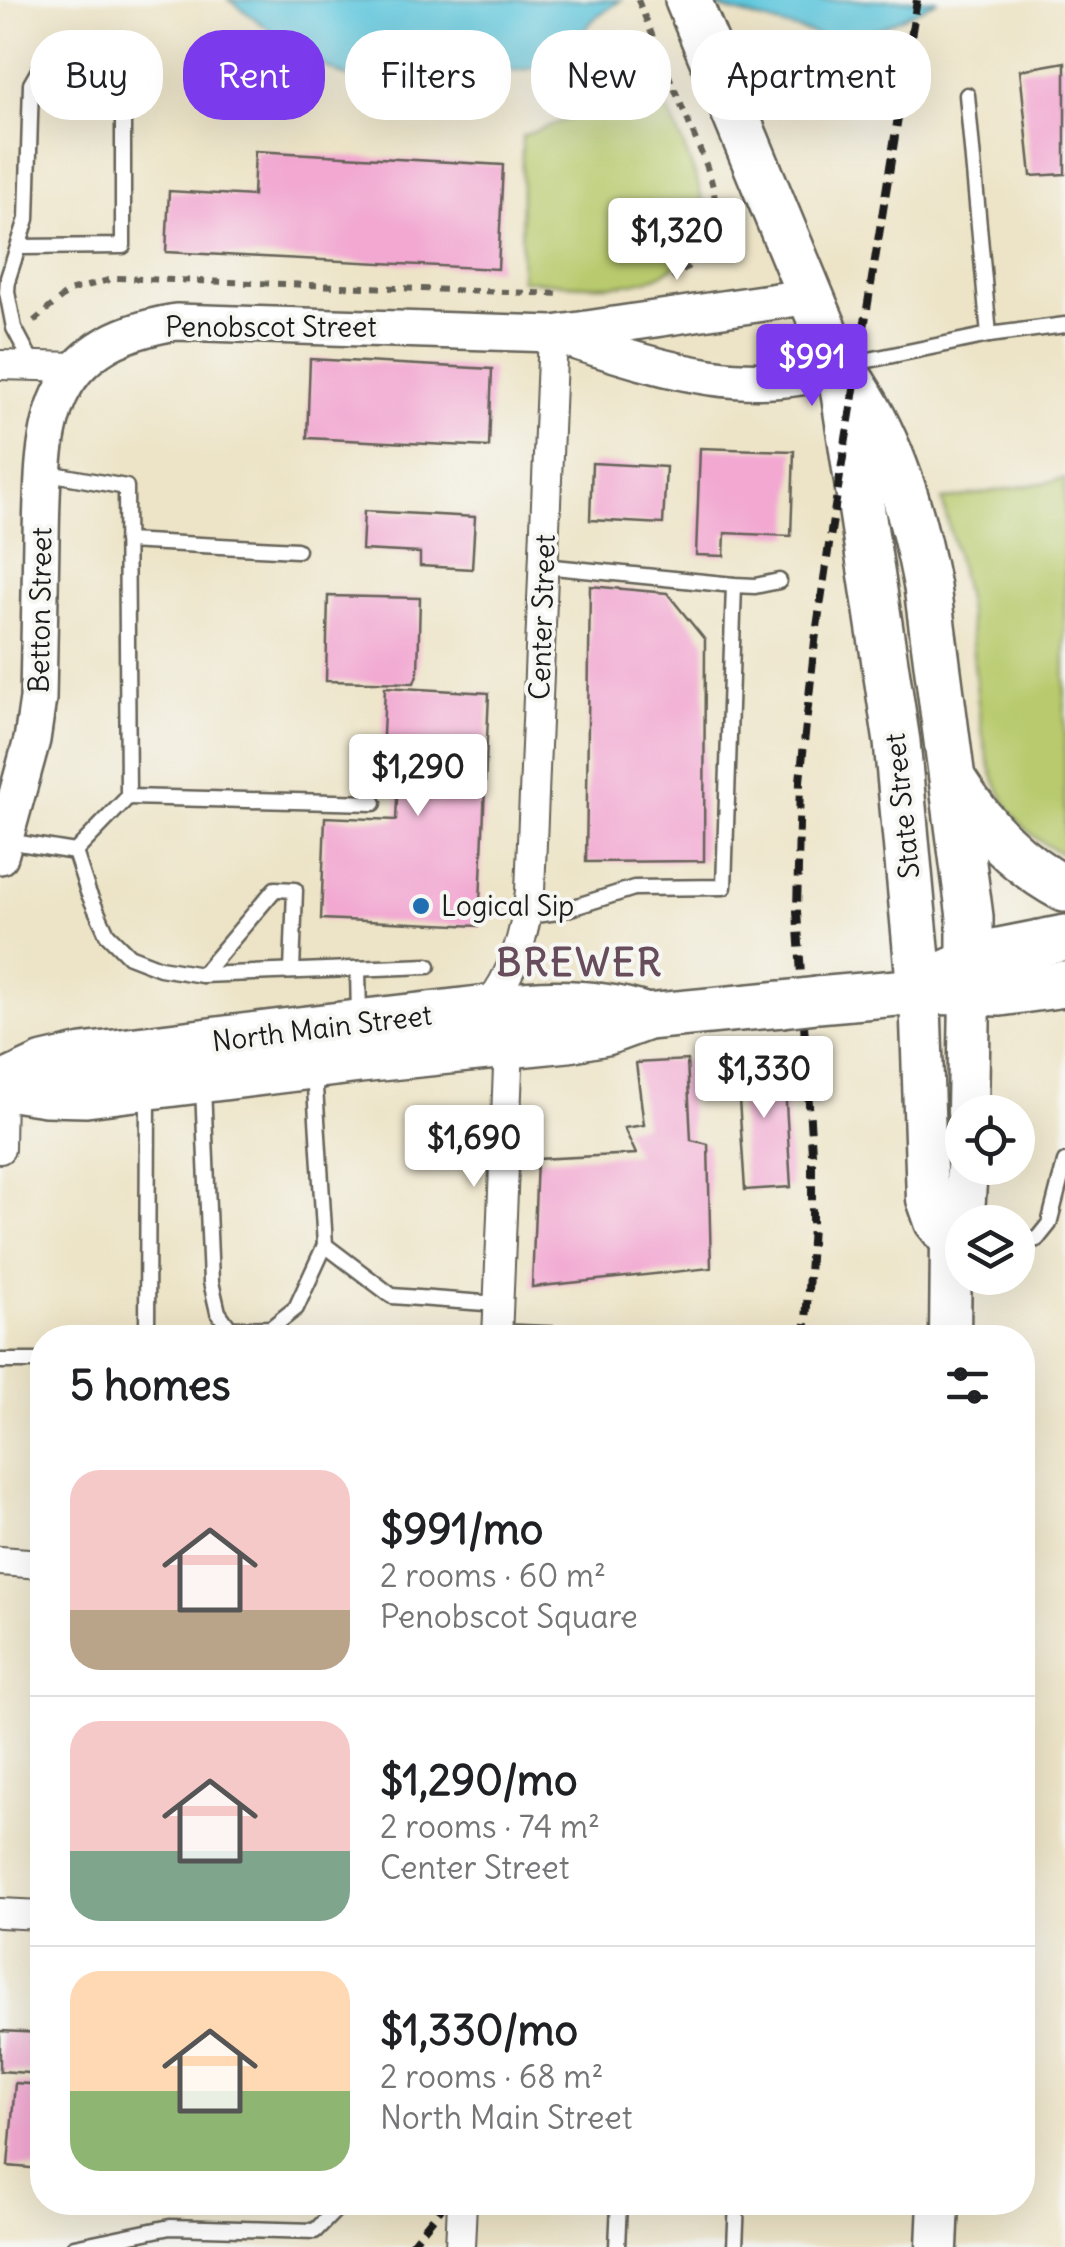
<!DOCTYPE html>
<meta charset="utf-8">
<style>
:root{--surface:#fff;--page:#f2f2f2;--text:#202124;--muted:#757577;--line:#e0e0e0;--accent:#7c3aed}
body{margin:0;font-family:Delius,sans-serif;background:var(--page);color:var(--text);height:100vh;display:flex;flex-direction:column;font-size:38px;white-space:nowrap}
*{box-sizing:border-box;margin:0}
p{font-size:32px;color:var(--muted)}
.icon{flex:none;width:55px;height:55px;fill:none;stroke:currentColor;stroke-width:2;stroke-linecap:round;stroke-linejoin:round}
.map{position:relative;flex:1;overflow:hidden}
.details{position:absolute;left:30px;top:1325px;width:1005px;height:890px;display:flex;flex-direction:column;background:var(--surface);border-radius:40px;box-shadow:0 10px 40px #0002}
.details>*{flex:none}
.top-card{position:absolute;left:30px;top:30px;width:1005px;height:90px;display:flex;gap:20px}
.fabs{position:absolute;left:945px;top:1095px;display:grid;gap:20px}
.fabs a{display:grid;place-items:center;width:90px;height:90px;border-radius:50%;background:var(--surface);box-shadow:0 10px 40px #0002;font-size:50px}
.price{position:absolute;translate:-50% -85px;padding:0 22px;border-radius:10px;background:#fff;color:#222;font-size:32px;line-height:65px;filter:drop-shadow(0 2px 5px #0008)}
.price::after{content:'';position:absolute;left:50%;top:60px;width:30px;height:22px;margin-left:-15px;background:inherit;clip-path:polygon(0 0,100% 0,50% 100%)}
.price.selected{background:var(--accent);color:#fff}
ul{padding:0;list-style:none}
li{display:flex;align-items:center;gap:30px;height:250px;padding:0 40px}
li+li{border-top:2px solid var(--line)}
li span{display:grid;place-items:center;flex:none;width:280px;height:200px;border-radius:30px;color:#555}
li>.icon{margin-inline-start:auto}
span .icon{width:120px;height:120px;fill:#fffc;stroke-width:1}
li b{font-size:42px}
h2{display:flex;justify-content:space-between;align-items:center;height:120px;padding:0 40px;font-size:42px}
.pill{padding:0 35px;border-radius:40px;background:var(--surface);box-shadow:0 10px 40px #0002;font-size:35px;line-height:90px}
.pill.selected{background:var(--accent);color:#fff}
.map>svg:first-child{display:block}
.green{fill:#b8ca6d;stroke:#6a7344;stroke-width:2.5}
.water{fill:#60c7dd;stroke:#3e727c;stroke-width:2.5}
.building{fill:#f2a8d1}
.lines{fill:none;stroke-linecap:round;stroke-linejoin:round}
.service-casing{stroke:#656258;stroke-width:19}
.minor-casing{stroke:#656258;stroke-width:32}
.tertiary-casing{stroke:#656258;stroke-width:40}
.secondary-casing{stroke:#656258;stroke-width:45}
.primary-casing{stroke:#656258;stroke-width:50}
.path{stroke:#656258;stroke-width:6;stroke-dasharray:8 8;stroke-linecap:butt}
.service{stroke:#fff;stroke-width:14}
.minor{stroke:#fff;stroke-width:28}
.tertiary{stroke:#fff;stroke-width:35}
.secondary{stroke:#fff;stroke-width:40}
.primary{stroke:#fff;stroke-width:45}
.rail{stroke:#1c1c1c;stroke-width:8;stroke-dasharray:15 8;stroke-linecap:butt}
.primary-bridge-casing{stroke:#656258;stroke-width:50;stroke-linecap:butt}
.primary-bridge{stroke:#fff;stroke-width:45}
.poi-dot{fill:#1f6fb2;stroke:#f6f6f2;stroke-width:4}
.labels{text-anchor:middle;stroke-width:8;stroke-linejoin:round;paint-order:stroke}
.street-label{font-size:28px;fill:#1c1c1c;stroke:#f6f6f2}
.poi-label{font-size:28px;fill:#1c1c1c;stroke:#f6f6f2;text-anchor:start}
.district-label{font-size:38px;font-weight:bold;letter-spacing:2.5px;fill:#674d5b;stroke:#f6f6f2}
</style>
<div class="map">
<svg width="1065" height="2247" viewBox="0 0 1065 2247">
<rect width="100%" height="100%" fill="#f6f6f2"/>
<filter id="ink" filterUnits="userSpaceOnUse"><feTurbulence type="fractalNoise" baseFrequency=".01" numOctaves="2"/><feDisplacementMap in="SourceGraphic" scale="20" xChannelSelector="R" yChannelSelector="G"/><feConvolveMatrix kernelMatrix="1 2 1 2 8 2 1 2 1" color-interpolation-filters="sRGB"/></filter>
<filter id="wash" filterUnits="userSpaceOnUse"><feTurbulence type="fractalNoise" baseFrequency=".0048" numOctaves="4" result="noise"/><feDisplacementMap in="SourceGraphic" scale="40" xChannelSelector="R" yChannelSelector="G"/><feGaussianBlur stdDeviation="2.25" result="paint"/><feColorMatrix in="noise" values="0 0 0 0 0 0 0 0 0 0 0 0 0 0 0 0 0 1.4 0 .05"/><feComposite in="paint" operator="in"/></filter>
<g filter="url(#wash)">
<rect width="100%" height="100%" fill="#ede4c7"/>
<g class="green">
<path d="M 658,86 C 670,116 701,180 704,209 C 706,225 699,240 690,252 C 652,300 574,283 521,280 L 522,136 Z"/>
<path d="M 1065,479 L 1065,855 C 971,815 982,704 969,620 C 964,579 952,539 942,500 Z"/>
</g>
<g class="water">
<path d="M 229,0 L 621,0 L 594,19 L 553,66 L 379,86 C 322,77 276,32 229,0 Z"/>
<path d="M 692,0 L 938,0 L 883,27 L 831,39 Z"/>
</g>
<g id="blocks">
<g class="building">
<path d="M 1065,62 L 1065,174 L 1031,176 L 1020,70 Z"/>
<path d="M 255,151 L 503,165 L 498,269 L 166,252 L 169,191 L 253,196 Z"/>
<path d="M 310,359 L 492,369 L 489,447 L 307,438 Z"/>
<path d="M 700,448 L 794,451 L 791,536 L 725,533 L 724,556 L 696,555 Z"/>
<path d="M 592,463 L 666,467 L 663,524 L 590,520 Z"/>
<path d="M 364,511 L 475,517 L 472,569 L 420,566 L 420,553 L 362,550 Z"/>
<path d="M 590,586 L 667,593 L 705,640 L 704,861 L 586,862 Z"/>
<path d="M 328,596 L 420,598 L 418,672 L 414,683 L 326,681 Z"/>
<path d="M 385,687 L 489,693 L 479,926 L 321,919 L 325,817 L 396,820 L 399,759 L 382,759 Z"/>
<path d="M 783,1052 L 791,1187 L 745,1190 L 736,1055 Z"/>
<path d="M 687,1060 L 691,1140 L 708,1144 L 711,1268 L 532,1287 L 537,1159 L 636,1154 L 624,1128 L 644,1125 L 636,1063 Z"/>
<path d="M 0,2031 L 42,2033 L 42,2074 L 0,2071 Z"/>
<path d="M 15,2083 L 42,2085 L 42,2169 L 8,2166 Z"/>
</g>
</g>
</g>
<g filter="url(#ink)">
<use href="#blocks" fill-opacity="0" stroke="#656258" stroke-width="2.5"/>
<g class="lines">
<g class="service-casing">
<g id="service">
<path d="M 967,95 L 989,335"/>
<path d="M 20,247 L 123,246 L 123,61 L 53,57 L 43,63 L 31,84 L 27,219 L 8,278 L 7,292 L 14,328 L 33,364"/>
<path d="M 845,365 L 989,335 L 1065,325"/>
<path d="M 43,472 L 126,487 L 128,797 L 75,852 L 88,892 L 107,934 L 129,956 L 160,968 L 202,975 L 428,966"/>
<path d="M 126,541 L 297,550"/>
<path d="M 544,566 L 734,585 L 755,586 L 779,581"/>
<path d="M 128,797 L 374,803"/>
<path d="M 7,841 L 75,852"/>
<path d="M 527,916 L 558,912 L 634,888 L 724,887 L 734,585"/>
<path d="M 358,969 L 359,1018"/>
<path d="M 202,975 L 275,889 L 295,890 L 292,971"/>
<path d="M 314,1072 L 325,1245 L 392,1296 L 498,1304"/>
<path d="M 203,1087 L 211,1282 L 218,1312 L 230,1329 L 271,1328 L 296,1308 L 325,1245"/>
<path d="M 1018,1242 L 1037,1239 L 1049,1224 L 1065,1162"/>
<path d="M 497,1332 L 642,1338"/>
<path d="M 147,1338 L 148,1093"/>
<path d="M 0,1361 L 42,1361"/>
<path d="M 74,2247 L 170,2227 L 315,2231 L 343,2202"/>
<path d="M 617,2247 L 619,2202"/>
<path d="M 735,2247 L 737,2202"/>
</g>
</g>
<g class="minor-casing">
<g id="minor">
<path d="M 0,365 L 77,367"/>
<path d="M 485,1010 C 514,974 525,935 530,891 L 553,334"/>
<path d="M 0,1149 L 1,1086"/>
<path d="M 497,1338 L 509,1044"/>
<path d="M 0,1561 L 42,1564"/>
<path d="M 0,1913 L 42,1915"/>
<path d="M 460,2247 L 462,2202"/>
</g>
</g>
<g class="tertiary-casing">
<g id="tertiary">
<path d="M 564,338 C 654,366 746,400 840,367"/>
<path d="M 0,856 L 32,740 L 38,699 C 39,645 40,592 41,539 C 43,425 43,344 176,322 L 553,334 L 811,296"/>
</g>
</g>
<g class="secondary-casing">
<g id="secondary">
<path d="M 920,991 L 927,1199 L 935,1222 L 951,1242"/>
<path d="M 968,1112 L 970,994"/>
<path d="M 950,1338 L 951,1242 L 964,1213 L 967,1168"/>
<path d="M 937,2247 L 939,2202"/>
</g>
</g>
<g class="primary-casing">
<g id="primary">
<path d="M 688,0 L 840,367 L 897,742 L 920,991"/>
<path d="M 853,384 C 894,447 913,514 927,587 L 970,917 L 970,994"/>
<path d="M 955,783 C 984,829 1017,863 1065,889"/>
<path d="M 947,973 L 994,952 L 1065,938"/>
<path d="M 817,1000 L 920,991 L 1000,993 L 1065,984"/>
<path d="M 3,1085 L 44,1066 L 83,1057 C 195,1043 307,1028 419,1016 C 498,1008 570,992 647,1017"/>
<path d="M 0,1086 L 46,1093 L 86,1094 L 360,1060 L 568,1039 L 606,1032 L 647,1017 L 782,1004"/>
</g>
</g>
<g class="path">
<path d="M 638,0 C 654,40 671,81 688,121 C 698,147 713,174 715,201 C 716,232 698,263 672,279"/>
<path d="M 34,321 L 69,291 L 116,278 L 562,294"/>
</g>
<use href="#service" class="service"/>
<use href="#minor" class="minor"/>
<use href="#tertiary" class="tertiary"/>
<use href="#secondary" class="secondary"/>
<use href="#primary" class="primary"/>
<g class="rail">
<path d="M 805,1338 L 812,1226 L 812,1153 L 797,911 L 800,781 L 815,641 L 830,538 L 917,0"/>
<path d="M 409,2247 L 446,2202"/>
</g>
<g class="primary-bridge-casing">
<path id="primary-bridge" d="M 782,1004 L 817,1000"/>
</g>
<use href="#primary-bridge" class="primary-bridge"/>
</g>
</g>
<circle class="poi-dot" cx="421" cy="906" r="10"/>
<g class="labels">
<g class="street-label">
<text x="271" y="337">Penobscot Street</text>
<text transform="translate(40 610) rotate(-89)" y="10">Betton Street</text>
<text transform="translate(542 617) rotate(-88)" y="10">Center Street</text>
<text transform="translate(902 806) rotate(-96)" y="10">State Street</text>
<text transform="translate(322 1028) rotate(-7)" y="10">North Main Street</text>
</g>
<g class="poi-label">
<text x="441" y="916">Logical Sip</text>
</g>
<g class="district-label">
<text x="580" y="976">BREWER</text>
</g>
</g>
</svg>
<div class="fabs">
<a><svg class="icon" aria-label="locate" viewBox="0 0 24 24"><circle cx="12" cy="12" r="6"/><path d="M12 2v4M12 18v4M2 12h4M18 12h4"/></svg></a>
<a><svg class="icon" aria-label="layers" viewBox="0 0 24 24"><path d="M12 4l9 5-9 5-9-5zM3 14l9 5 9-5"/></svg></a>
</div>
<b class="price" style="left:677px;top:283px">$1,320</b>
<b class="price selected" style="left:812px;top:409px">$991</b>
<b class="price" style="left:418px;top:819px">$1,290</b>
<b class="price" style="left:764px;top:1121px">$1,330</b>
<b class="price" style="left:474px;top:1190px">$1,690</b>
<div class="top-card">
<a class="pill">Buy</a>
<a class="pill selected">Rent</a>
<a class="pill">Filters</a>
<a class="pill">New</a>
<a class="pill">Apartment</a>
</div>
<section class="details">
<h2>5 homes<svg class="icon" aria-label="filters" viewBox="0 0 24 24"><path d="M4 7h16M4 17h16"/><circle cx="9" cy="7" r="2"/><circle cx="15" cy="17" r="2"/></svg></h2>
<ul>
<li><span style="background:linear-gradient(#f6c9c9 70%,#b9a48a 0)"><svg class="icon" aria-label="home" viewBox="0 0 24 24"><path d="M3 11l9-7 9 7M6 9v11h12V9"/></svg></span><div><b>$991/mo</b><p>2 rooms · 60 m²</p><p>Penobscot Square</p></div></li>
<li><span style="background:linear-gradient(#f6c9c9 65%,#7fa58c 0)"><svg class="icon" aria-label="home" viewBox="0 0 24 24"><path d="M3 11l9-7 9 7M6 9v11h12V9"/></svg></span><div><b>$1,290/mo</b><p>2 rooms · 74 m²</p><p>Center Street</p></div></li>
<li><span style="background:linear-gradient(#ffd9b3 60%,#8fb573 0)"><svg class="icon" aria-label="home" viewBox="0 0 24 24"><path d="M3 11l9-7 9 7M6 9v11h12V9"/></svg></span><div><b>$1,330/mo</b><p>2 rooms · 68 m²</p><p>North Main Street</p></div></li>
</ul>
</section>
</div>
